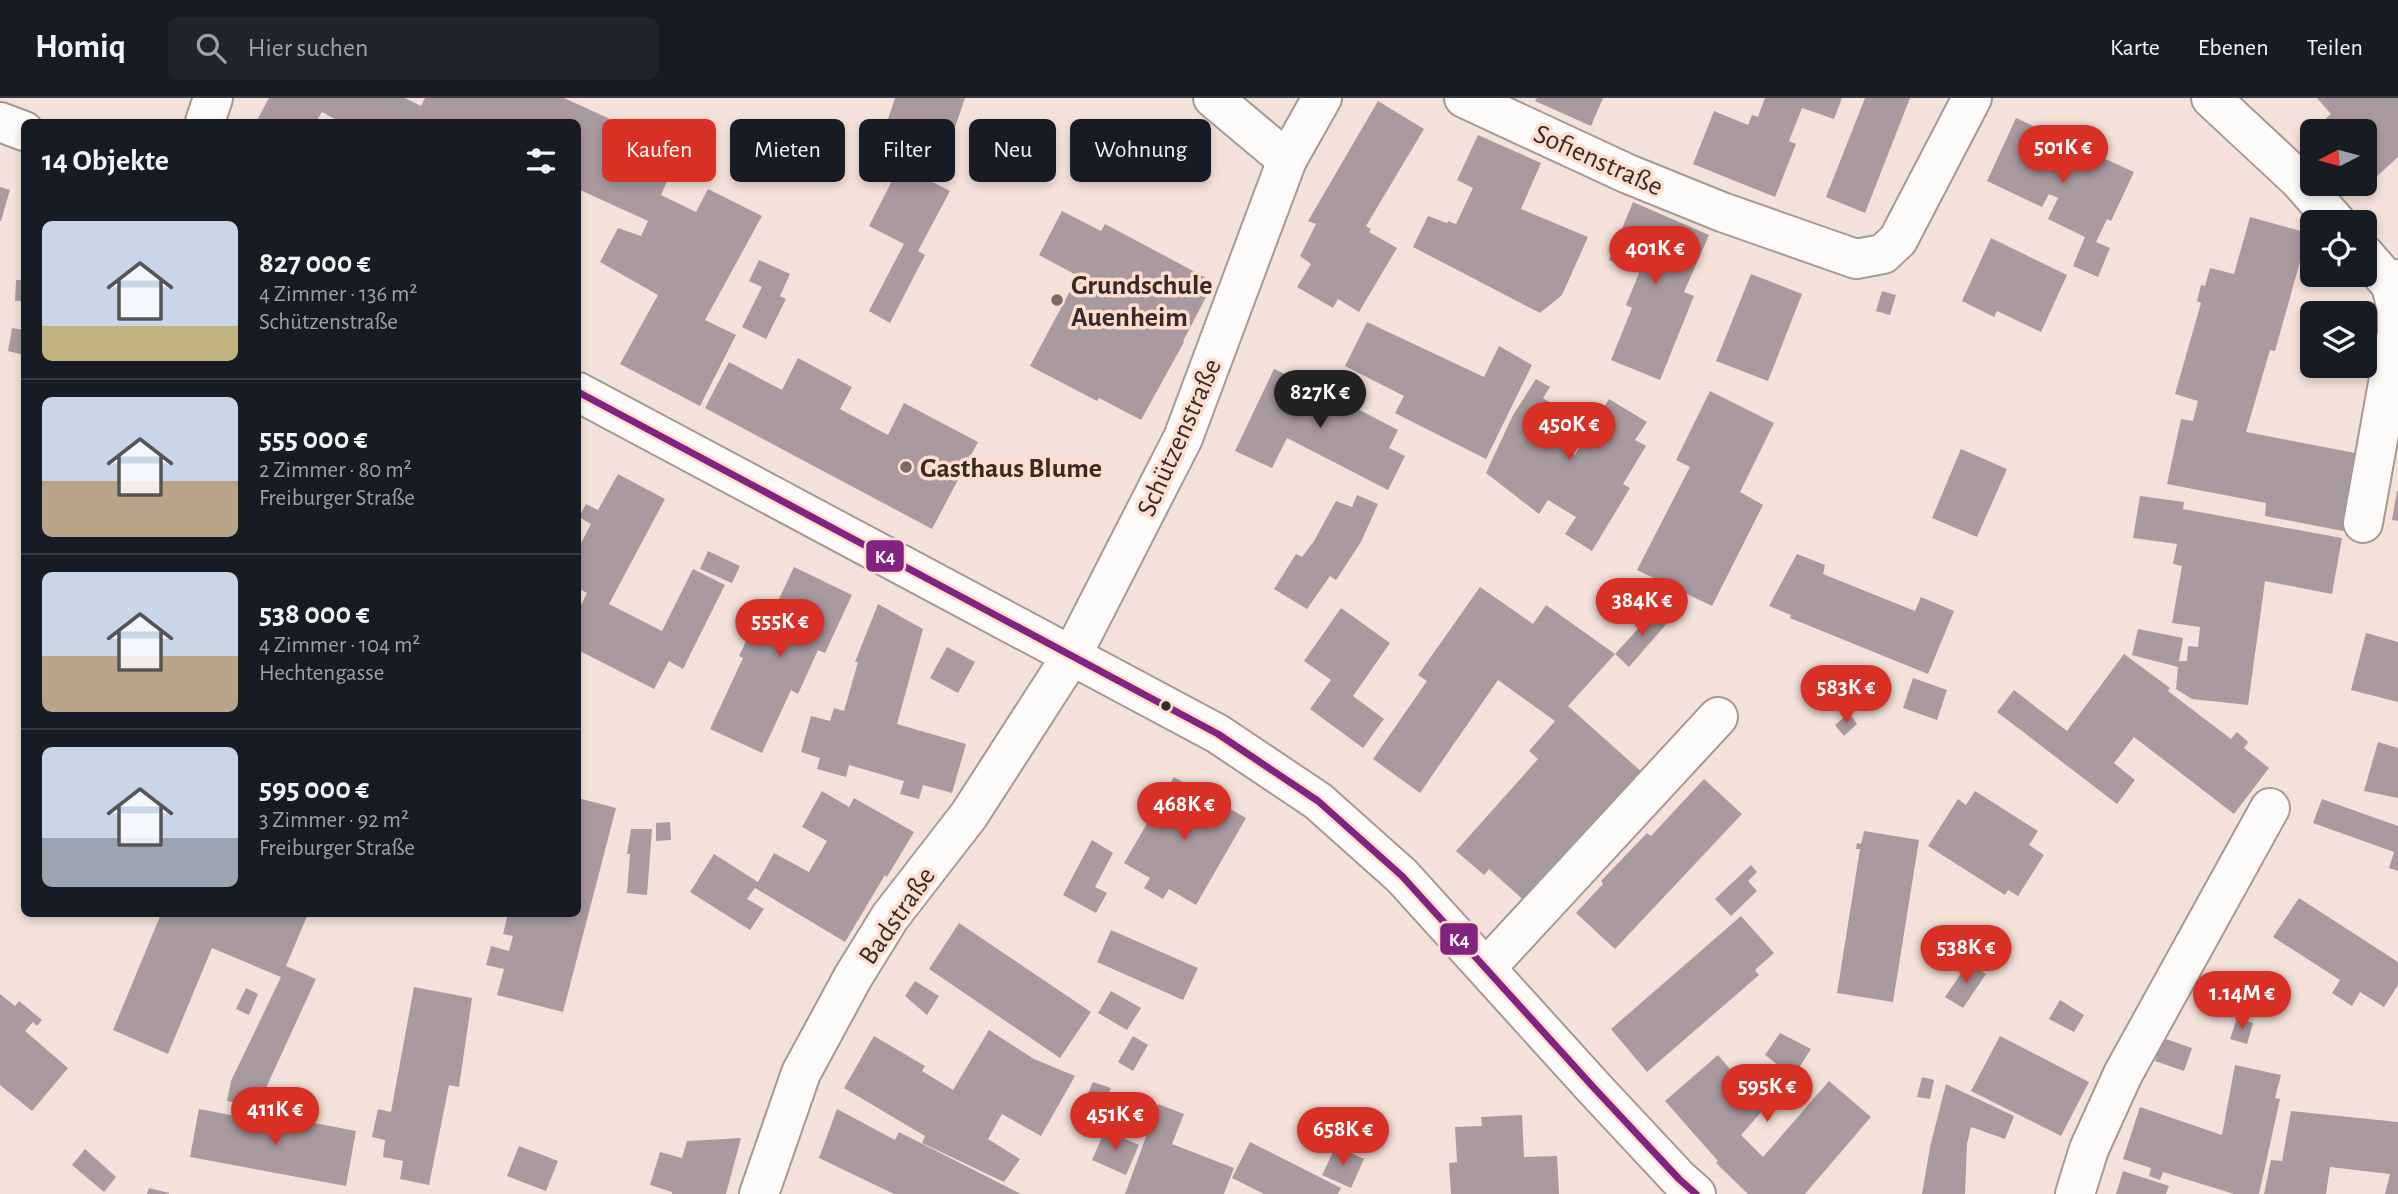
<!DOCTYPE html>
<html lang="de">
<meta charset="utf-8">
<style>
:root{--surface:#171b24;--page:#20242c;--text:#f1f3f6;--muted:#9ea1a6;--line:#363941;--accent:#d93025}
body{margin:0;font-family:"Alegreya Sans",sans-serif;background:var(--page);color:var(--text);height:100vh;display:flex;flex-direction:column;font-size:26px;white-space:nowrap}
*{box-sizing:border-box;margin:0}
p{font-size:23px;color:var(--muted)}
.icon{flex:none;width:38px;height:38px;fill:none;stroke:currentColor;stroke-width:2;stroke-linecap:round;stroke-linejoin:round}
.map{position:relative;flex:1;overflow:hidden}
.details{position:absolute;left:21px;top:21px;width:560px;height:798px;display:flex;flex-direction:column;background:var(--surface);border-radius:10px;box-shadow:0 4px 10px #0003}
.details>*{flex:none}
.top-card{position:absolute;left:602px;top:21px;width:665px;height:63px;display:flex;gap:14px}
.needle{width:46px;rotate:264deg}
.controls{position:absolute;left:2300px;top:21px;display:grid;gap:14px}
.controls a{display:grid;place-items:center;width:77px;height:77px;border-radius:10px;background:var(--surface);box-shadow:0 4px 10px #0003;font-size:35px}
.price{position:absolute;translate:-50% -60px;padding:0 16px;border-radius:24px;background:var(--accent);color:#fff;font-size:23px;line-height:46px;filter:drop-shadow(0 2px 4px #0008)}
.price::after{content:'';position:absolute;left:50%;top:42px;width:21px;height:16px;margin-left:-10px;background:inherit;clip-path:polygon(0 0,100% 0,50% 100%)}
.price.selected{background:#222;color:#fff}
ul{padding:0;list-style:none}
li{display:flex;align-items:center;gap:21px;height:175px;padding:0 21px}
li+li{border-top:2px solid var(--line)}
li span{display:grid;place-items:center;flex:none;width:196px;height:140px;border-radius:10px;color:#555}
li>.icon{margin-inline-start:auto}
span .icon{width:84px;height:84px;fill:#fffc;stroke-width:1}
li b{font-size:30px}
h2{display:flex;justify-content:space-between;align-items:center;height:84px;padding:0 21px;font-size:30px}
.tag{padding:0 24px;border-radius:10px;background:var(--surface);box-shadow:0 4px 10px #0003;font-size:24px;line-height:63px}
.tag.selected{background:var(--accent);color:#fff}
header{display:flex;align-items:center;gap:42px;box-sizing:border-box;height:98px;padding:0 35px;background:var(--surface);border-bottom:2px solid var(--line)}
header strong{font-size:33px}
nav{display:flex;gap:38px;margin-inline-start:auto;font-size:24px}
.search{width:490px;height:63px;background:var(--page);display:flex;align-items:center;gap:18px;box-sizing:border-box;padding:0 24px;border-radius:10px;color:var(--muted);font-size:26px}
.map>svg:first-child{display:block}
.building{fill:#a99aa0}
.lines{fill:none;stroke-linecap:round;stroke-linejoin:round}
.minor-casing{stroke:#a69994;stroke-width:42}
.minor{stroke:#fdfbf9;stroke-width:38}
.bus-1-casing{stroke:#fedecf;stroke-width:12}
.bus-1{stroke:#822281;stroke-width:7}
.poi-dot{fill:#7a6b65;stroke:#fedecf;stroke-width:2.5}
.bus-dot{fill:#382b26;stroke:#fedecf;stroke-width:2.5}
.labels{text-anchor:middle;stroke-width:7;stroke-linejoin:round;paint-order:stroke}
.street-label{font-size:28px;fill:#382b26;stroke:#fedecf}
.poi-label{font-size:28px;font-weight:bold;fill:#382b26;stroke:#fedecf;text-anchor:start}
.line-badge{stroke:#fedecf;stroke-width:2.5}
.badge-label{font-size:19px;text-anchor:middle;font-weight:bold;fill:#fff}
</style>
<header>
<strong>Homiq</strong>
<div class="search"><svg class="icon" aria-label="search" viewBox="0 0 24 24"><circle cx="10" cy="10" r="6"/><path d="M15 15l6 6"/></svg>Hier suchen</div>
<nav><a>Karte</a><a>Ebenen</a><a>Teilen</a></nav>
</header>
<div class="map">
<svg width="2398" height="1096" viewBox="0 0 2398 1096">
<rect width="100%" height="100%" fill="#f4e2da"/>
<g class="building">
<path d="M 269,0 L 405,0 L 421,8 L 425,0 L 564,0 L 680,53 L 661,97 L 696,114 L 708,91 L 762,118 L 705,222 L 736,237 L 700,308 L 620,266 L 658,197 L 600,164 L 618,130 L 641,138 L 648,123 L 578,91 L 578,24 L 340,24 L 322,14 L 316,24 L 256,24 Z"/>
<path d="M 895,0 L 965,0 L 950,44 L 923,35 L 920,43 L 885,30 Z"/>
<path d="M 1537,0 L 1603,0 L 1591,28 L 1535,3 Z"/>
<path d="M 1765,0 L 1842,0 L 1834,21 L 1802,10 L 1789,43 L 1796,46 L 1775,99 L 1693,66 L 1714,13 L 1748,27 L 1752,17 L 1758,19 Z"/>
<path d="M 1865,0 L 1910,0 L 1865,115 L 1826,99 Z"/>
<path d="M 2317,0 L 2398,0 L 2398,59 L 2375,80 L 2364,68 L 2364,33 L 2334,33 L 2324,22 L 2331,16 Z"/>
<path d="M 1378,3 L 1424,31 L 1366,128 L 1371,131 L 1369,134 L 1397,150 L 1359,214 L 1338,201 L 1333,210 L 1297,189 L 1311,166 L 1300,158 L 1316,126 L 1308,123 Z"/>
<path d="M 2016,20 L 2134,74 L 2111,123 L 2107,121 L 2096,144 L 2110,150 L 2098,179 L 2073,168 L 2085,139 L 2048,121 L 2058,100 L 2049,96 L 2042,109 L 1987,83 Z"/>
<path d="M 1478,37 L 1541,65 L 1521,111 L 1588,139 L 1562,197 L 1540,215 L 1413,149 L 1428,118 L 1447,125 L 1448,123 L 1456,126 L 1473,90 L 1457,82 Z"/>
<path d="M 900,67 L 950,93 L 918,153 L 925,157 L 890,225 L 869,213 L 904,146 L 869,128 Z"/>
<path d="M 0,89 L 10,92 L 1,123 L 0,123 Z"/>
<path d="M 1633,104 L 1709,137 L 1684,194 L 1694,198 L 1660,282 L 1611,262 L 1632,210 L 1626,207 L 1639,175 L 1609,162 Z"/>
<path d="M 1062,113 L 1101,133 L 1105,126 L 1214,184 L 1183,243 L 1184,244 L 1141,322 L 1099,300 L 1097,303 L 1030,268 L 1078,178 L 1039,157 Z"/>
<path d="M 2250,119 L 2308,135 L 2275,253 L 2270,252 L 2246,334 L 2355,355 L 2343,433 L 2265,418 L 2266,405 L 2167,386 L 2181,321 L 2193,323 L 2198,303 L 2175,296 L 2201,205 L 2197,203 L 2201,187 L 2205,188 L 2210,170 L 2234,176 Z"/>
<path d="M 1991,140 L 2067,177 L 2041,234 L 1997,213 L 1994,219 L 1962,203 Z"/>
<path d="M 759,162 L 790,176 L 780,198 L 786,201 L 766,241 L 742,229 L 762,189 L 749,183 Z"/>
<path d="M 1751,176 L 1802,196 L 1768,283 L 1716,263 Z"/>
<path d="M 16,182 L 24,182 L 24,203 L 15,203 Z"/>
<path d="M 1882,193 L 1896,197 L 1890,217 L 1876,213 Z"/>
<path d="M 1367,224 L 1484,279 L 1499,248 L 1532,267 L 1486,361 L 1395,315 L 1404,298 L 1345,268 Z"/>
<path d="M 12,230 L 24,232 L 24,257 L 8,253 Z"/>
<path d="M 798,260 L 852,289 L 840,311 L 888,337 L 904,305 L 978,344 L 932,431 L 705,310 L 729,264 L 782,292 Z"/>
<path d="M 1274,271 L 1327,295 L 1398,332 L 1389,350 L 1405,358 L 1388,392 L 1287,340 L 1272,370 L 1235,353 Z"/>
<path d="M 1536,281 L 1550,289 L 1543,300 L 1582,325 L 1566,351 L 1575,357 L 1609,301 L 1647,324 L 1635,342 L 1646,348 L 1623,386 L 1630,390 L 1592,453 L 1565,436 L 1576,419 L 1548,402 L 1539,416 L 1486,375 L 1513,317 Z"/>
<path d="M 1710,293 L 1774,325 L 1740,394 L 1763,407 L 1712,508 L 1637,472 L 1690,369 L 1676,362 Z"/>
<path d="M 1961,351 L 2007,371 L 1977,439 L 1932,420 Z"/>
<path d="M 618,376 L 665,401 L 609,506 L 662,533 L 693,471 L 725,487 L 683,571 L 669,563 L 654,591 L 578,552 L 578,513 L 587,495 L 578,490 L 578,451 L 591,426 L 579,419 L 586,406 L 598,412 Z"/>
<path d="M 2397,393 L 2398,393 L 2398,423 L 2392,422 Z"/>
<path d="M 1357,397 L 1378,406 L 1361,444 L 1336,482 L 1330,478 L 1307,511 L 1274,491 L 1296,456 L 1302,459 L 1314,443 L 1336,403 L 1352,409 Z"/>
<path d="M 2140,398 L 2184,404 L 2183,411 L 2342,440 L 2332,496 L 2265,483 L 2248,607 L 2192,601 L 2176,591 L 2178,569 L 2132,557 L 2138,531 L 2183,540 L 2179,563 L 2187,563 L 2188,548 L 2198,549 L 2200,529 L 2172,525 L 2182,468 L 2173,466 L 2177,446 L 2133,440 Z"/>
<path d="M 708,453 L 740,468 L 732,485 L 700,471 Z"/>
<path d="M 1797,456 L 1825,467 L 1823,476 L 1915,513 L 1921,499 L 1954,513 L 1928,576 L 1790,520 L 1791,517 L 1769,508 Z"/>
<path d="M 794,469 L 852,497 L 825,555 L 818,552 L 798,596 L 791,592 L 762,655 L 710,631 L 743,560 L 739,558 L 750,535 L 760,541 Z"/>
<path d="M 1480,489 L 1533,526 L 1546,507 L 1615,556 L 1568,608 L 1644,676 L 1528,806 L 1489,771 L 1484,777 L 1456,753 L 1538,661 L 1529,653 L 1555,623 L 1498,582 L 1420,695 L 1373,661 L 1427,583 L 1418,577 Z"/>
<path d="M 878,506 L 923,531 L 897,626 L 966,646 L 952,695 L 923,687 L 919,701 L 900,696 L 904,683 L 849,667 L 846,679 L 817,671 L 820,660 L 801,654 L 811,618 L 830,623 L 834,610 L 844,613 L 858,564 L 855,564 Z"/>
<path d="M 1341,510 L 1390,545 L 1353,598 L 1384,621 L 1363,650 L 1310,611 L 1331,582 L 1304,563 Z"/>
<path d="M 1656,511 L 1669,523 L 1629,569 L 1615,556 Z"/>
<path d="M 2366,535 L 2398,544 L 2398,604 L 2351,592 Z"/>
<path d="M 947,549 L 975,564 L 958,595 L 930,580 Z"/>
<path d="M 2124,556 L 2170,590 L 2168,593 L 2231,641 L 2237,634 L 2248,644 L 2244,650 L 2269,670 L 2234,716 L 2134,639 L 2114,665 L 2135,682 L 2117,706 L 1997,614 L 2014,592 L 2067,633 Z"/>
<path d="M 1913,580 L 1947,592 L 1937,622 L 1903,610 Z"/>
<path d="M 1849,615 L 1857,626 L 1844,638 L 1835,627 Z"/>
<path d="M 2378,644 L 2398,650 L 2398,700 L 2364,693 Z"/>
<path d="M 1174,679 L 1246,720 L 1196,807 L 1169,791 L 1163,801 L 1144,790 L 1150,780 L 1124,765 Z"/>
<path d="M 1704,681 L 1742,716 L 1615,851 L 1576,815 L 1603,786 L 1601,783 L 1647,735 L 1651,738 Z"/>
<path d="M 822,693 L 849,709 L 854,700 L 914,734 L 887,779 L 885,777 L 845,844 L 755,790 L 747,801 L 764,811 L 750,832 L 690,794 L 714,756 L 758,784 L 774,755 L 809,774 L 827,743 L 802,729 Z"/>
<path d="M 1975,693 L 2038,733 L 2029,747 L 2044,757 L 2018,798 L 2008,792 L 2005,797 L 1928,748 L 1958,701 L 1966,707 Z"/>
<path d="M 578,700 L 616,710 L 563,914 L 497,897 L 504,871 L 486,867 L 491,848 L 509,853 L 513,838 L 503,836 L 508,816 L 578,816 Z"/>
<path d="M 2322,701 L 2398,728 L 2398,773 L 2389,770 L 2394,754 L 2313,725 Z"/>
<path d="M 670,724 L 671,742 L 656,743 L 656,725 Z"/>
<path d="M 631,731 L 652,731 L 647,797 L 627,795 L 630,756 L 627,756 Z"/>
<path d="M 1864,733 L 1919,742 L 1893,904 L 1837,895 L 1860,751 L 1856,751 L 1857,745 L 1861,746 Z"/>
<path d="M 1092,742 L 1113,755 L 1095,789 L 1107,795 L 1096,815 L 1063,797 Z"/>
<path d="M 1751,767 L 1757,774 L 1748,783 L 1757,793 L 1731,818 L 1715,801 Z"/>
<path d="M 2299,800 L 2398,864 L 2398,887 L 2384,909 L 2360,894 L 2352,908 L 2332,895 L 2340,882 L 2273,839 Z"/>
<path d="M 161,816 L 308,816 L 286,868 L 316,881 L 265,992 L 261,1011 L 227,1003 L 231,983 L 281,879 L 212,850 L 168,956 L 113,932 Z"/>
<path d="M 1741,818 L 1774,855 L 1755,872 L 1759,877 L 1647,974 L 1611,931 Z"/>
<path d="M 959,825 L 1091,914 L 1060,960 L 929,871 Z"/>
<path d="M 1111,832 L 1198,870 L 1183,902 L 1097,864 Z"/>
<path d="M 1969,864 L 1986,876 L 1963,910 L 1945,899 Z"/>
<path d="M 915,883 L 939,898 L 927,917 L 905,898 Z"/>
<path d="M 414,889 L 472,900 L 459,989 L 449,987 L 429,1087 L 400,1081 L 403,1063 L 383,1059 L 385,1042 L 372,1039 L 378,1011 L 391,1014 Z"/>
<path d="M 246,890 L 258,896 L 249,917 L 236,911 Z"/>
<path d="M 1111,893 L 1141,910 L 1127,932 L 1098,915 Z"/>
<path d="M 0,896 L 15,908 L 19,903 L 42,922 L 37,928 L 33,924 L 25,933 L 68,970 L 32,1013 L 0,987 Z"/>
<path d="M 2060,902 L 2084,917 L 2074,934 L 2049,921 Z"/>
<path d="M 2237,920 L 2253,925 L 2247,946 L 2230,941 Z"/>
<path d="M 989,932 L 1034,961 L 1075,978 L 1041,1038 L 1002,1016 L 988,1041 L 1020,1061 L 1004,1084 L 922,1045 L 925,1038 L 844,990 L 874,938 L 925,968 L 922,973 L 953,992 Z"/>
<path d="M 1780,935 L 1811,951 L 1795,976 L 1741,1037 L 1763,1059 L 1829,983 L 1871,1019 L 1805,1096 L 1748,1096 L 1716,1065 L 1718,1063 L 1665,1003 L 1718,957 L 1754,999 L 1778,967 L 1765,957 Z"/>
<path d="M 1133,938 L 1148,947 L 1133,973 L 1118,964 Z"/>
<path d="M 2000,938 L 2089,984 L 2061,1038 L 1971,993 Z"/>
<path d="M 2163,940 L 2192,950 L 2184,973 L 2155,963 Z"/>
<path d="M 2235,967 L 2281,977 L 2275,1000 L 2280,1001 L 2259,1096 L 2234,1096 L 2163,1074 L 2160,1082 L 2149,1078 L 2151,1070 L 2123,1061 L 2140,1009 L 2222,1037 Z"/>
<path d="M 1922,979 L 1934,982 L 1930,1001 L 1917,999 Z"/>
<path d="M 1093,984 L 1111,990 L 1104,1007 L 1086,1000 Z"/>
<path d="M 1946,986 L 2014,1018 L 2005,1041 L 1971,1029 L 1967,1046 L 1965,1096 L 1922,1096 L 1930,1049 Z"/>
<path d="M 1158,1006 L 1184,1016 L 1172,1046 L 1234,1070 L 1224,1096 L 1125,1096 Z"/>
<path d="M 199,1011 L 307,1032 L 309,1024 L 356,1033 L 346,1088 L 190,1059 Z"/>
<path d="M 837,1011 L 895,1042 L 899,1034 L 1021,1096 L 894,1096 L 819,1060 Z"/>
<path d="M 2291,1013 L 2398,1024 L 2398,1096 L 2385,1096 L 2390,1076 L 2330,1069 L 2326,1096 L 2264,1096 L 2271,1062 L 2282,1063 Z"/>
<path d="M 1522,1017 L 1524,1059 L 1557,1058 L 1559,1096 L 1451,1096 L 1449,1065 L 1457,1064 L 1455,1029 L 1482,1028 L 1481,1019 Z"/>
<path d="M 1105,1032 L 1139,1047 L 1126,1077 L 1092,1062 Z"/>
<path d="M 741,1040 L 726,1096 L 672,1096 L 672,1094 L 650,1087 L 660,1054 L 682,1060 L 687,1043 Z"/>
<path d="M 1250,1044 L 1341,1090 L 1338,1096 L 1264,1096 L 1232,1080 Z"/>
<path d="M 519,1048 L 558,1063 L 546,1093 L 507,1078 Z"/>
<path d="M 1336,1048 L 1364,1061 L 1351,1090 L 1322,1077 Z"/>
<path d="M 85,1051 L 116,1079 L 104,1094 L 72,1067 Z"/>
<path d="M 2123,1073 L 2169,1088 L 2166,1096 L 2116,1096 Z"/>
<path d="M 149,1090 L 169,1095 L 169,1096 L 147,1096 Z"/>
</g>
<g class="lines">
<g class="minor-casing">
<g id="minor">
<path d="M 1213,0 L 1287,62"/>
<path d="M 1464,0 L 1628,76 L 1722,114 L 1856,161 L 1883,156 L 1898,142 L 1972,0"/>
<path d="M 2211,0 L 2299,82 L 2336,124"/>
<path d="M 0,24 L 24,33"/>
<path d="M 205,24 L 213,0"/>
<path d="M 2364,156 L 2391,187 L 2398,181"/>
<path d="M 578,294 L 1218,636 L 1318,703 L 1402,778 L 1595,991 L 1679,1081 L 1696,1096"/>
<path d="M 2363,425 L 2397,235 L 2397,212 L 2391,187"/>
<path d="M 1486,870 L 1718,619"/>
<path d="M 759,1096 L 801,975 L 853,879 L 890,819 L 969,717 L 1072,557 L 1183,340 L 1287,62 L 1322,0"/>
<path d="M 2075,1096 L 2089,1051 L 2123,976 L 2270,710"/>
</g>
</g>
<use href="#minor" class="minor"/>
<g class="bus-1-casing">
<path id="bus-1" d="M 578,294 L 1218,636 L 1318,703 L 1402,778 L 1595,991 L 1679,1081 L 1696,1096"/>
</g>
<use href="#bus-1" class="bus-1"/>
</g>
<g class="poi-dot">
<circle cx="1057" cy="202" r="7"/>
<circle cx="906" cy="369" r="7"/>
</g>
<circle class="bus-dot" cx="1166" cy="608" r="6"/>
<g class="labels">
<g class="street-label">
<text transform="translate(1599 61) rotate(24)" y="10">Sofienstraße</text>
<text transform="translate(1178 339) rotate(-66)" y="10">Schützenstraße</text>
<text transform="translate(896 817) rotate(-55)" y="10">Badstraße</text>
</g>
<g class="poi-label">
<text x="1071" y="196">Grundschule<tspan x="1071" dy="32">Auenheim</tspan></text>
<text x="920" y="379">Gasthaus Blume</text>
</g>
</g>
<g class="line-badge">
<rect x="865" y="441" width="40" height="34" rx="7" fill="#822281"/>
<rect x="1439" y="824" width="40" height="34" rx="7" fill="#822281"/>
</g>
<g class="badge-label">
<text x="885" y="465">K4</text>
<text x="1459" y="848">K4</text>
</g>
</svg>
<div class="controls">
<a><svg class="needle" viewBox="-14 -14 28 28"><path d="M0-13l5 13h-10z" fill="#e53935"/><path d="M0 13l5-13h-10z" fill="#9ea1a6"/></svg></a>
<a><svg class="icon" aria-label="locate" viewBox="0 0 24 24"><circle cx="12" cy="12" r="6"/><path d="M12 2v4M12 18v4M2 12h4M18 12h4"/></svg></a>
<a><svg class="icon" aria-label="layers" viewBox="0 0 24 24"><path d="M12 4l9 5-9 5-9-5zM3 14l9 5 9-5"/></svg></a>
</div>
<b class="price" style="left:2063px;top:87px">501K €</b>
<b class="price" style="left:1655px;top:188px">401K €</b>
<b class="price selected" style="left:1320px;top:332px">827K €</b>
<b class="price" style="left:1569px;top:364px">450K €</b>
<b class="price" style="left:1642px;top:540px">384K €</b>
<b class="price" style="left:780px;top:561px">555K €</b>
<b class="price" style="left:1846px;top:627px">583K €</b>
<b class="price" style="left:1184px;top:744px">468K €</b>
<b class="price" style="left:1966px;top:887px">538K €</b>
<b class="price" style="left:2242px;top:933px">1.14M €</b>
<b class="price" style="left:1767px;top:1026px">595K €</b>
<b class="price" style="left:275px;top:1049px">411K €</b>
<b class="price" style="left:1115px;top:1054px">451K €</b>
<b class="price" style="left:1343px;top:1069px">658K €</b>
<div class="top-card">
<a class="tag selected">Kaufen</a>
<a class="tag">Mieten</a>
<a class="tag">Filter</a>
<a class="tag">Neu</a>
<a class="tag">Wohnung</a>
</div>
<section class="details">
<h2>14 Objekte<svg class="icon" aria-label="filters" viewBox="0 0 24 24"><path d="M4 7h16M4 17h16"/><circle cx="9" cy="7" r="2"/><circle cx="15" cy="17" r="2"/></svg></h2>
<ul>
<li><span style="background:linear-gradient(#c9d6e8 75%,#c2b280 0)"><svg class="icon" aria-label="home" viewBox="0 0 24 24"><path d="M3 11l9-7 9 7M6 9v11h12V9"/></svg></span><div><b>827 000 €</b><p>4 Zimmer · 136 m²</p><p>Schützenstraße</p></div></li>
<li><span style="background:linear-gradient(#c9d6e8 60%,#b9a48a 0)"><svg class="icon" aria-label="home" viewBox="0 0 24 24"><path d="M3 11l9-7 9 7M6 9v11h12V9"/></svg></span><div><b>555 000 €</b><p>2 Zimmer · 80 m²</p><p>Freiburger Straße</p></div></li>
<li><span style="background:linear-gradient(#c9d6e8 60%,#b9a48a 0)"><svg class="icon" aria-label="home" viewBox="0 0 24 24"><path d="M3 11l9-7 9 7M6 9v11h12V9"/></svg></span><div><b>538 000 €</b><p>4 Zimmer · 104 m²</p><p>Hechtengasse</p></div></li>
<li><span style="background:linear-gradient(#c9d6e8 65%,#9aa5b1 0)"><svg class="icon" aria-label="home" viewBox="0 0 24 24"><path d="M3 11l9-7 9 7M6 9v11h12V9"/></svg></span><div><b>595 000 €</b><p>3 Zimmer · 92 m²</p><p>Freiburger Straße</p></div></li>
</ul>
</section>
</div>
